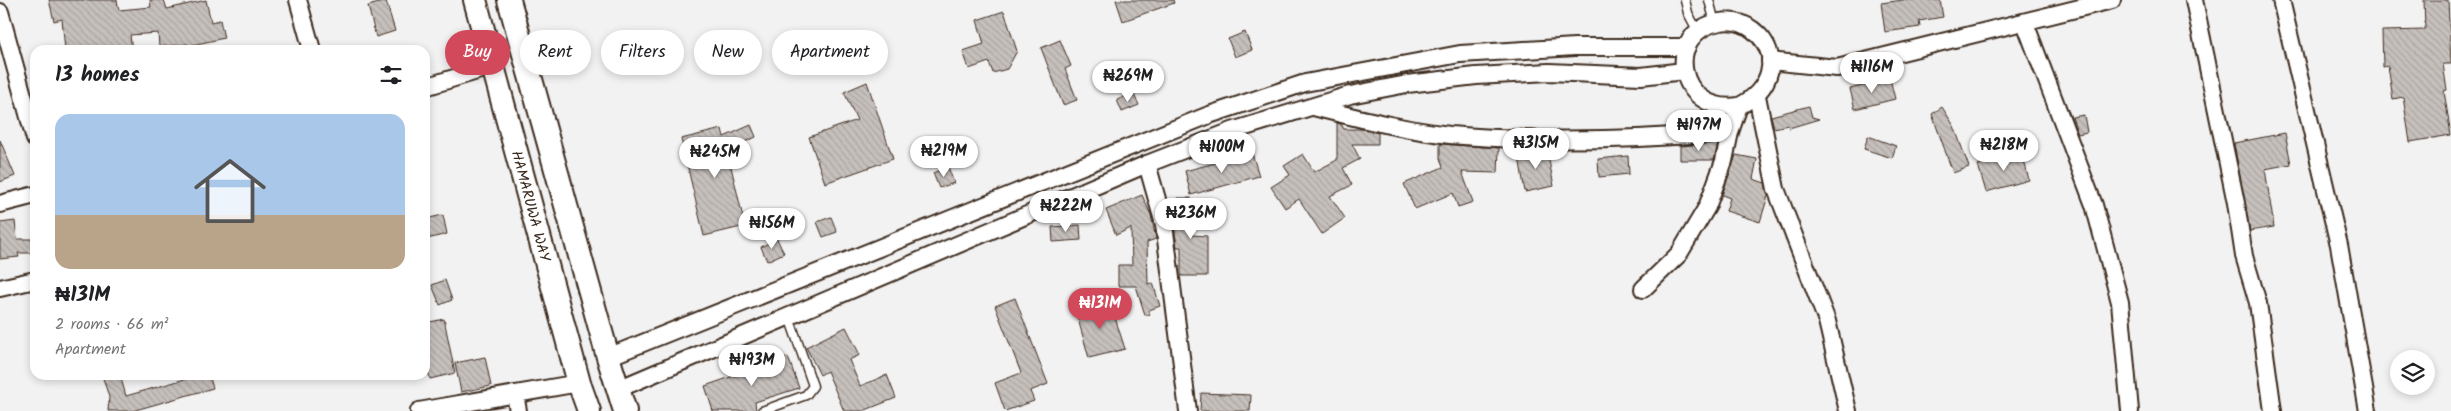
<!DOCTYPE html>
<meta charset="utf-8">
<style>
:root{--surface:#fff;--page:#f6f6f6;--text:#202124;--muted:#757577;--line:#e0e0e0;--accent:#d1495b}
body{margin:0;font-family:Kalam,sans-serif;background:var(--page);color:var(--text);height:100vh;display:flex;flex-direction:column;font-size:19px;white-space:nowrap}
*{box-sizing:border-box;margin:0}
p{font-size:16px;color:var(--muted)}
.icon{flex:none;width:28px;height:28px;fill:none;stroke:currentColor;stroke-width:2;stroke-linecap:round;stroke-linejoin:round}
.map{position:relative;flex:1;overflow:hidden}
.side{position:absolute;left:30px;top:45px;width:400px;height:335px;display:flex;flex-direction:column;background:var(--surface);border-radius:15px;box-shadow:0 2px 8px #0003}
.side>*{flex:none}
.top-card{position:absolute;left:445px;top:30px;width:475px;height:45px;display:flex;gap:10px}
.buttons{position:absolute;left:2390px;top:350px;display:grid;gap:10px}
.buttons a{display:grid;place-items:center;width:45px;height:45px;border-radius:50%;background:var(--surface);box-shadow:0 2px 8px #0003;font-size:25px}
.price{position:absolute;translate:-50% -42px;padding:0 11px;border-radius:18px;background:#fff;color:#222;font-size:16px;line-height:32px;filter:drop-shadow(0 1px 2px #0008)}
.price::after{content:'';position:absolute;left:50%;top:30px;width:15px;height:11px;margin-left:-8px;background:inherit;clip-path:polygon(0 0,100% 0,50% 100%)}
.price.active{background:var(--accent);color:#fff}
ul{padding:0;list-style:none}
li{display:grid;align-content:center;gap:10px;height:265px;padding:0 25px}
li+li{border-top:1px solid var(--line)}
li span{display:grid;place-items:center;height:155px;border-radius:15px;color:#555}
li>.icon{margin-inline-start:auto}
span .icon{width:90px;height:90px;fill:#fffc;stroke-width:1}
li b{font-size:21px}
h2{display:flex;justify-content:space-between;align-items:center;height:60px;padding:0 25px;font-size:21px}
.pill{padding:0 18px;border-radius:22px;background:var(--surface);box-shadow:0 2px 8px #0003;font-size:18px;line-height:45px}
.pill.active{background:var(--accent);color:#fff}
.map>svg:first-child{display:block}
.building{fill:url(#building-back-hatch);stroke:#3b2a1e}
.lines{fill:none;stroke-linecap:round;stroke-linejoin:round}
.lane-casing{stroke:#3b2a1e;stroke-width:11}
.street-casing{stroke:#3b2a1e;stroke-width:20}
.secondary-casing{stroke:#3b2a1e;stroke-width:26}
.lane{stroke:#fff;stroke-width:8}
.street{stroke:#fff;stroke-width:16}
.secondary{stroke:#fff;stroke-width:22}
.labels{text-anchor:middle;stroke-width:5;stroke-linejoin:round;paint-order:stroke}
.street-label{font-size:15px;fill:#3b2a1e;stroke:#fff}
</style>
<div class="map">
<svg width="2451" height="411" viewBox="0 0 2451 411">
<defs>
<pattern id="building-back-hatch" width="6" height="6" patternUnits="userSpaceOnUse" patternTransform="scale(1.25)"><rect width="6" height="6" fill="#c6c0bd"/><path d="M-1 5l2 2M0 0l6 6M5-1l2 2" fill="none" stroke="#aba5a2"/></pattern>
</defs>
<rect width="100%" height="100%" fill="#f3f2f2"/>
<filter id="ink" filterUnits="userSpaceOnUse"><feTurbulence type="fractalNoise" baseFrequency=".02" numOctaves="2"/><feDisplacementMap in="SourceGraphic" scale="10" xChannelSelector="R" yChannelSelector="G"/><feConvolveMatrix kernelMatrix="1 2 1 2 8 2 1 2 1" color-interpolation-filters="sRGB"/></filter>
<g filter="url(#ink)">
<g class="building">
<path d="M 49,0 L 117,0 L 119,10 L 151,7 L 150,0 L 164,0 L 167,9 L 206,0 L 211,22 L 220,20 L 224,38 L 188,46 L 188,44 L 159,47 L 158,33 L 130,35 L 132,50 L 65,50 L 62,19 L 54,21 Z"/>
<path d="M 1116,0 L 1173,0 L 1174,3 L 1123,21 Z"/>
<path d="M 1903,0 L 1940,0 L 1943,17 L 1919,21 L 1920,27 L 1885,32 L 1881,3 Z"/>
<path d="M 2424,0 L 2448,0 L 2451,64 L 2443,64 L 2447,90 L 2444,91 L 2451,135 L 2410,142 L 2403,97 L 2393,99 L 2388,66 L 2383,67 L 2382,31 L 2425,30 Z"/>
<path d="M 386,1 L 395,31 L 376,37 L 368,6 Z"/>
<path d="M 1004,11 L 1017,51 L 1007,69 L 993,73 L 989,62 L 969,69 L 963,51 L 984,44 L 977,20 Z"/>
<path d="M 1245,32 L 1252,50 L 1235,57 L 1228,39 Z"/>
<path d="M 1060,40 L 1071,66 L 1065,69 L 1077,100 L 1063,105 L 1041,48 Z"/>
<path d="M 1890,79 L 1895,99 L 1855,109 L 1850,89 Z"/>
<path d="M 867,82 L 893,159 L 825,183 L 809,137 L 857,120 L 844,92 Z"/>
<path d="M 1133,93 L 1139,105 L 1122,112 L 1117,100 Z"/>
<path d="M 1809,106 L 1812,117 L 1819,119 L 1789,128 L 1788,125 L 1774,128 L 1771,116 Z"/>
<path d="M 1942,107 L 1954,126 L 1969,167 L 1953,173 L 1932,114 Z"/>
<path d="M 2084,115 L 2087,132 L 2078,134 L 2072,117 Z"/>
<path d="M 1337,123 L 1341,124 L 1344,129 L 1362,129 L 1378,133 L 1378,144 L 1352,144 L 1360,159 L 1343,168 L 1352,185 L 1330,196 L 1345,218 L 1322,234 L 1299,199 L 1285,208 L 1271,187 L 1290,175 L 1284,166 L 1303,154 L 1314,172 L 1337,160 Z"/>
<path d="M 751,125 L 756,137 L 727,150 L 745,226 L 704,236 L 681,139 L 722,129 L 724,137 Z"/>
<path d="M 2285,133 L 2291,164 L 2265,169 L 2274,227 L 2250,231 L 2234,143 Z"/>
<path d="M 1868,136 L 1896,146 L 1892,158 L 1864,149 Z"/>
<path d="M 0,140 L 15,176 L 0,182 Z"/>
<path d="M 1718,143 L 1714,160 L 1680,160 L 1680,146 Z"/>
<path d="M 1440,144 L 1499,148 L 1498,173 L 1462,172 L 1473,202 L 1458,207 L 1453,193 L 1415,209 L 1404,184 L 1443,167 L 1440,158 Z"/>
<path d="M 1526,149 L 1547,150 L 1554,186 L 1525,192 L 1519,157 L 1526,156 Z"/>
<path d="M 1252,153 L 1259,176 L 1191,195 L 1185,171 Z"/>
<path d="M 2022,153 L 2029,180 L 1986,192 L 1978,165 Z"/>
<path d="M 1736,155 L 1757,159 L 1753,179 L 1765,183 L 1768,196 L 1760,222 L 1726,211 L 1730,198 L 1722,195 Z"/>
<path d="M 1628,156 L 1629,174 L 1599,177 L 1598,159 Z"/>
<path d="M 948,167 L 954,183 L 939,188 L 933,173 Z"/>
<path d="M 1142,195 L 1151,215 L 1156,239 L 1147,242 L 1148,284 L 1153,283 L 1160,306 L 1149,310 L 1150,315 L 1145,315 L 1136,286 L 1118,286 L 1118,265 L 1132,265 L 1131,228 L 1116,235 L 1106,210 Z"/>
<path d="M 1177,198 L 1191,198 L 1191,216 L 1214,215 L 1215,220 L 1192,227 L 1192,235 L 1207,236 L 1207,276 L 1181,276 L 1181,247 L 1177,247 L 1173,218 L 1178,217 Z"/>
<path d="M 443,215 L 447,234 L 427,239 L 425,219 Z"/>
<path d="M 831,217 L 837,232 L 823,237 L 817,222 Z"/>
<path d="M 15,221 L 17,239 L 32,239 L 33,253 L 18,253 L 19,257 L 0,259 L 0,223 Z"/>
<path d="M 1080,225 L 1081,240 L 1053,242 L 1052,227 Z"/>
<path d="M 777,239 L 784,253 L 767,261 L 761,247 Z"/>
<path d="M 445,280 L 452,300 L 440,305 L 432,285 Z"/>
<path d="M 1015,298 L 1048,384 L 1030,391 L 1034,401 L 1005,411 L 995,383 L 1021,373 L 995,306 Z"/>
<path d="M 1109,299 L 1125,349 L 1089,358 L 1076,312 Z"/>
<path d="M 444,319 L 455,373 L 430,379 L 425,355 L 425,323 Z"/>
<path d="M 846,327 L 860,355 L 849,360 L 860,386 L 887,375 L 896,398 L 863,411 L 844,411 L 827,371 L 820,375 L 806,347 Z"/>
<path d="M 485,357 L 491,386 L 461,392 L 455,363 Z"/>
<path d="M 788,357 L 799,388 L 755,402 L 756,411 L 713,411 L 705,386 Z"/>
<path d="M 102,375 L 120,375 L 126,396 L 199,375 L 209,375 L 213,388 L 132,411 L 108,411 L 109,397 Z"/>
<path d="M 1201,393 L 1251,395 L 1250,411 L 1200,411 Z"/>
</g>
<g class="lines">
<g class="lane-casing">
<g id="lane">
<path d="M 1685,0 L 1688,13 L 1698,32"/>
<path d="M 1709,0 L 1715,23"/>
<path d="M 762,411 L 806,395 L 813,386 L 789,317"/>
</g>
</g>
<g class="street-casing">
<g id="street">
<path d="M 298,0 L 312,50"/>
<path d="M 2194,0 L 2236,203 L 2244,256 L 2258,303 L 2273,411"/>
<path d="M 2281,0 L 2339,245 L 2368,411"/>
<path d="M 0,12 L 35,139"/>
<path d="M 2025,23 L 2094,205 L 2120,302 L 2130,411"/>
<path d="M 1770,61 L 1837,68 L 2112,0"/>
<path d="M 425,87 L 493,66"/>
<path d="M 1757,96 L 1776,189 L 1827,321 L 1848,411"/>
<path d="M 1313,107 C 1358,118 1404,130 1450,135 C 1544,143 1637,140 1730,132"/>
<path d="M 1147,164 L 1164,224 L 1188,411"/>
<path d="M 0,204 L 35,195"/>
<path d="M 0,288 L 35,280"/>
<path d="M 1643,289 L 1679,254 L 1707,207 L 1724,161 L 1730,132 L 1739,106 C 1770,92 1784,54 1753,30 C 1744,23 1732,20 1720,22 C 1663,31 1676,115 1739,106"/>
<path d="M 608,357 L 1209,115 L 1305,83 L 1460,54 L 1575,47 L 1687,47"/>
<path d="M 618,389 L 1147,164 L 1232,131 L 1350,95 L 1407,84 L 1476,76 L 1549,72 L 1641,76 L 1684,71"/>
<path d="M 515,394 L 518,411"/>
<path d="M 419,411 L 579,383"/>
</g>
</g>
<g class="secondary-casing">
<g id="secondary">
<path d="M 475,0 L 579,383 L 589,411"/>
<path d="M 509,0 L 608,357 L 625,411"/>
</g>
</g>
<use href="#lane" class="lane"/>
<use href="#street" class="street"/>
<use href="#secondary" class="secondary"/>
</g>
</g>
<g class="labels">
<g class="street-label">
<text transform="translate(531 206) rotate(75)" y="5">HAMARUWA WAY</text>
</g>
</g>
</svg>
<div class="buttons">
<a><svg class="icon" aria-label="layers" viewBox="0 0 24 24"><path d="M12 4l9 5-9 5-9-5zM3 14l9 5 9-5"/></svg></a>
</div>
<b class="price" style="left:1872px;top:94px">₦116M</b>
<b class="price" style="left:1128px;top:103px">₦269M</b>
<b class="price" style="left:1699px;top:152px">₦197M</b>
<b class="price" style="left:1536px;top:170px">₦315M</b>
<b class="price" style="left:2004px;top:172px">₦218M</b>
<b class="price" style="left:1222px;top:174px">₦100M</b>
<b class="price" style="left:944px;top:178px">₦219M</b>
<b class="price" style="left:715px;top:179px">₦245M</b>
<b class="price" style="left:1066px;top:233px">₦222M</b>
<b class="price" style="left:1191px;top:240px">₦236M</b>
<b class="price" style="left:772px;top:250px">₦156M</b>
<b class="price active" style="left:1100px;top:330px">₦131M</b>
<b class="price" style="left:752px;top:387px">₦193M</b>
<div class="top-card">
<a class="pill active">Buy</a>
<a class="pill">Rent</a>
<a class="pill">Filters</a>
<a class="pill">New</a>
<a class="pill">Apartment</a>
</div>
<section class="side">
<h2>13 homes<svg class="icon" aria-label="filters" viewBox="0 0 24 24"><path d="M4 7h16M4 17h16"/><circle cx="9" cy="7" r="2"/><circle cx="15" cy="17" r="2"/></svg></h2>
<ul>
<li><span style="background:linear-gradient(#a9c7e8 65%,#b9a48a 0)"><svg class="icon" aria-label="home" viewBox="0 0 24 24"><path d="M3 11l9-7 9 7M6 9v11h12V9"/></svg></span><div><b>₦131M</b><p>2 rooms · 66 m²</p><p>Apartment</p></div></li>
</ul>
</section>
</div>
